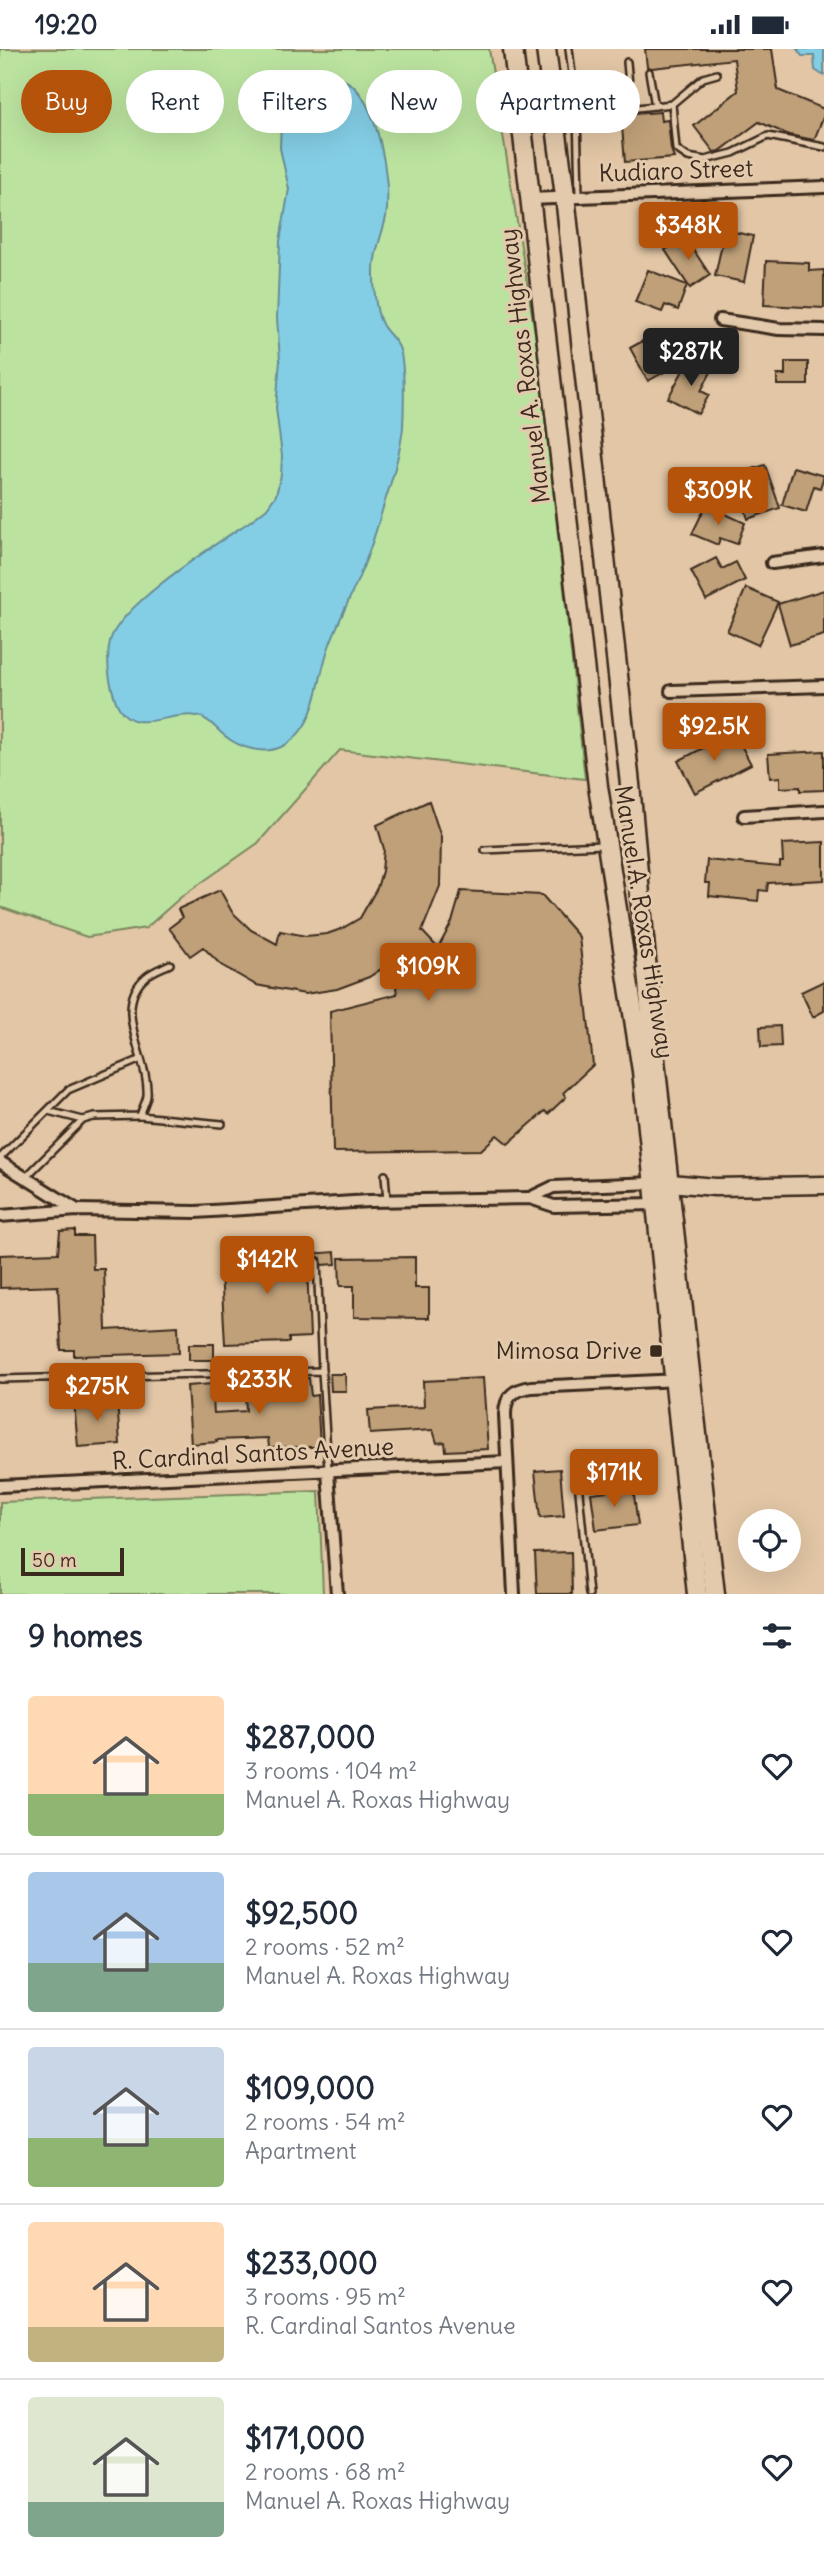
<!DOCTYPE html>
<meta charset="utf-8">
<style>
:root{--surface:#fff;--page:#f2f2f3;--text:#1f2937;--muted:#747a83;--line:#e0e1e3;--accent:#b45309}
body{margin:0;font-family:Delius,sans-serif;background:var(--page);color:var(--text);height:100vh;display:flex;flex-direction:column;font-size:26px;white-space:nowrap}
*{box-sizing:border-box;margin:0}
p{font-size:23px;color:var(--muted)}
.icon{flex:none;width:38px;height:38px;fill:none;stroke:currentColor;stroke-width:2;stroke-linecap:round;stroke-linejoin:round}
.map{position:relative;height:1545px;overflow:hidden}
.side{display:flex;flex-direction:column;background:var(--surface);flex:1}
.side>*{flex:none}
.top-card{position:absolute;left:21px;top:21px;width:782px;height:63px;display:flex;gap:14px}
.fabs{position:absolute;left:738px;top:1460px;display:grid;gap:14px}
.fabs a{display:grid;place-items:center;width:63px;height:63px;border-radius:50%;background:var(--surface);box-shadow:0 7px 28px #0002;font-size:35px}
.scale{position:absolute;left:21px;bottom:18px;width:103px;box-sizing:border-box;padding-left:7px;border:4px solid #3b2a1e;border-top:0;font-size:19px;line-height:24px;white-space:nowrap;color:#3b2a1e;-webkit-text-stroke:5px #e4caac;paint-order:stroke}
.price{position:absolute;translate:-50% -60px;padding:0 16px;border-radius:7px;background:var(--accent);color:#fff;font-size:23px;line-height:46px;filter:drop-shadow(0 2px 4px #0008)}
.price::after{content:'';position:absolute;left:50%;top:42px;width:21px;height:16px;margin-left:-10px;background:inherit;clip-path:polygon(0 0,100% 0,50% 100%)}
.price.on{background:#222;color:#fff}
ul{padding:0;list-style:none}
li{display:flex;align-items:center;gap:21px;height:175px;padding:0 28px}
li+li{border-top:2px solid var(--line)}
li span{display:grid;place-items:center;flex:none;width:196px;height:140px;border-radius:7px;color:#555}
li>.icon{margin-inline-start:auto}
span .icon{width:84px;height:84px;fill:#fffc;stroke-width:1}
li b{font-size:30px}
h2{display:flex;justify-content:space-between;align-items:center;height:84px;padding:0 28px;font-size:30px}
.tag{padding:0 24px;border-radius:32px;background:var(--surface);box-shadow:0 7px 28px #0002;font-size:24px;line-height:63px}
.tag.on{background:var(--accent);color:#fff}
.status{display:flex;justify-content:space-between;align-items:center;height:49px;padding:0 35px;background:var(--surface);direction:ltr}
.status svg{height:19px;fill:currentColor}
.map>svg:first-child{display:block}
.green{fill:#bbe39f;stroke:#7b865e;stroke-width:2}
.water{fill:#84cee5;stroke:#678c95;stroke-width:2}
.building{fill:#bfa079;stroke:#3b2a1e;stroke-width:2}
.lines{fill:none;stroke-linecap:round;stroke-linejoin:round}
.lane-casing{stroke:#3b2a1e;stroke-width:10}
.street-casing{stroke:#3b2a1e;stroke-width:16}
.secondary-casing{stroke:#3b2a1e;stroke-width:21}
.primary-casing{stroke:#3b2a1e;stroke-width:23}
.lane{stroke:#e4caac;stroke-width:5}
.street{stroke:#e4caac;stroke-width:10}
.secondary{stroke:#e4caac;stroke-width:16}
.primary{stroke:#e4caac;stroke-width:18}
.poi-dot{fill:#3b2a1e;stroke:#e4caac;stroke-width:2.5}
.labels{text-anchor:middle;stroke-width:6;stroke-linejoin:round;paint-order:stroke}
.street-label{font-size:24px;fill:#3b2a1e;stroke:#e4caac}
.poi-label{font-size:24px;fill:#3b2a1e;stroke:#e4caac;text-anchor:end}
</style>
<div class="status"><b>19:20</b><svg viewBox="0 0 49 12"><path d="M0 12V9h3v3zM5 12V6h3v6zM10 12V3h3v9zM15 12V0h3v12zM26 1h20v11H26zM47 4h2v5h-2z"/></svg></div>
<div class="map">
<svg width="824" height="1545" viewBox="0 0 824 1545">
<rect width="100%" height="100%" fill="#e2c6a5"/>
<filter id="ink" filterUnits="userSpaceOnUse"><feTurbulence type="fractalNoise" baseFrequency=".0143" numOctaves="2"/><feDisplacementMap in="SourceGraphic" scale="14" xChannelSelector="R" yChannelSelector="G"/><feConvolveMatrix kernelMatrix="1 2 1 2 8 2 1 2 1" color-interpolation-filters="sRGB"/></filter>
<g filter="url(#ink)">
<g class="green">
<path d="M 0,0 L 489,0 L 537,296 L 585,730 L 340,701 L 258,794 L 181,848 L 146,879 L 87,888 L 0,858 Z"/>
<path d="M 319,1442 L 323,1545 L 0,1545 L 0,1453 Z"/>
</g>
<g class="water">
<path d="M 797,0 L 824,0 L 824,27 L 815,21 L 814,7 L 802,7 Z"/>
<path d="M 322,29 C 330,30 339,29 346,32 C 378,48 392,135 386,168 C 382,187 373,205 374,225 C 374,241 375,263 383,277 C 388,285 397,291 400,301 C 405,318 404,359 403,378 C 401,401 394,424 387,446 C 380,467 375,488 367,508 C 356,538 341,566 330,595 C 320,620 319,650 306,674 C 300,684 291,694 281,698 C 263,706 240,699 225,687 C 216,680 209,669 197,667 C 168,661 130,692 115,650 C 109,632 106,611 110,592 C 120,555 218,494 252,471 L 267,459 L 276,446 L 281,426 L 282,407 L 276,359 L 280,311 L 277,269 L 280,192 L 289,140 L 280,99 L 281,72 L 291,46 L 305,34 Z"/>
</g>
<g class="building">
<path d="M 645,0 L 772,0 L 778,41 L 824,60 L 824,66 L 814,91 L 789,86 L 759,73 L 720,102 L 714,103 L 694,77 L 738,42 L 734,10 L 652,19 L 647,18 Z"/>
<path d="M 660,63 L 661,72 L 668,71 L 671,100 L 674,109 L 625,113 L 621,66 Z"/>
<path d="M 725,181 L 753,187 L 744,233 L 715,227 Z"/>
<path d="M 685,188 L 710,226 L 690,239 L 665,201 Z"/>
<path d="M 766,212 L 809,214 L 809,222 L 824,221 L 824,259 L 764,256 Z"/>
<path d="M 648,221 L 687,236 L 678,261 L 665,256 L 662,263 L 635,253 Z"/>
<path d="M 670,286 L 684,312 L 648,332 L 630,299 L 652,287 L 648,298 Z"/>
<path d="M 785,313 L 808,313 L 808,336 L 777,336 L 777,326 L 785,326 Z"/>
<path d="M 694,314 L 711,323 L 701,342 L 709,346 L 698,365 L 668,349 L 686,316 L 690,322 Z"/>
<path d="M 765,416 L 780,459 L 748,470 L 734,426 Z"/>
<path d="M 793,418 L 824,427 L 820,439 L 814,437 L 806,463 L 782,456 Z"/>
<path d="M 706,456 L 745,474 L 737,495 L 720,489 L 718,496 L 692,485 Z"/>
<path d="M 716,509 L 722,520 L 736,513 L 745,531 L 706,551 L 691,522 Z"/>
<path d="M 746,539 L 778,553 L 758,596 L 727,582 Z"/>
<path d="M 824,541 L 824,586 L 790,596 L 778,555 Z"/>
<path d="M 734,683 L 751,715 L 695,744 L 678,712 Z"/>
<path d="M 824,702 L 824,741 L 800,742 L 800,738 L 780,739 L 780,728 L 770,729 L 768,705 Z"/>
<path d="M 429,752 L 441,788 L 440,837 L 422,882 L 438,899 L 452,873 L 461,842 L 542,846 L 579,888 L 593,1016 L 563,1044 L 566,1048 L 548,1065 L 545,1062 L 508,1095 L 497,1086 L 481,1101 L 333,1103 L 330,962 L 397,945 L 396,938 L 398,936 L 386,917 L 369,928 L 337,940 L 305,945 L 256,936 L 221,916 L 203,898 L 190,907 L 169,879 L 182,869 L 178,860 L 220,841 L 232,863 L 251,881 L 277,895 L 280,882 L 306,887 L 327,885 L 341,880 L 360,869 L 377,839 L 382,822 L 384,800 L 377,776 Z"/>
<path d="M 824,793 L 824,831 L 768,834 L 767,842 L 759,841 L 758,852 L 709,847 L 710,834 L 705,834 L 707,811 L 780,818 L 780,813 L 783,813 L 782,795 Z"/>
<path d="M 824,932 L 824,962 L 813,968 L 801,943 Z"/>
<path d="M 780,977 L 781,997 L 761,998 L 760,978 Z"/>
<path d="M 75,1181 L 75,1187 L 92,1187 L 93,1220 L 104,1220 L 106,1281 L 178,1277 L 179,1304 L 74,1307 L 74,1301 L 61,1301 L 58,1237 L 0,1239 L 0,1206 L 58,1204 L 60,1182 Z"/>
<path d="M 281,1203 L 281,1207 L 335,1203 L 336,1215 L 322,1216 L 321,1209 L 316,1207 L 312,1210 L 312,1217 L 307,1217 L 310,1288 L 289,1289 L 289,1293 L 225,1295 L 220,1204 Z"/>
<path d="M 415,1208 L 415,1239 L 429,1239 L 429,1269 L 354,1268 L 354,1237 L 340,1237 L 339,1209 Z"/>
<rect x="189" y="1295" width="25" height="16"/>
<path d="M 330,1325 L 345,1325 L 346,1342 L 331,1342 Z"/>
<path d="M 309,1329 L 311,1347 L 317,1346 L 320,1398 L 269,1398 L 268,1389 L 216,1391 L 217,1393 L 191,1395 L 187,1337 L 212,1335 L 214,1364 L 246,1362 L 245,1342 L 280,1340 L 279,1331 Z"/>
<path d="M 483,1329 L 488,1400 L 446,1402 L 445,1393 L 437,1394 L 433,1381 L 370,1385 L 368,1361 L 424,1358 L 423,1332 Z"/>
<path d="M 117,1350 L 120,1395 L 78,1398 L 74,1353 Z"/>
<path d="M 560,1420 L 564,1467 L 540,1469 L 535,1422 Z"/>
<path d="M 633,1439 L 638,1476 L 596,1481 L 591,1444 Z"/>
<path d="M 571,1503 L 572,1545 L 537,1545 L 535,1504 Z"/>
</g>
<g class="lines">
<g class="lane-casing">
<g id="lane">
<path d="M 569,0 L 577,65 L 579,146"/>
<path d="M 627,13 L 631,59"/>
<path d="M 649,23 L 655,57"/>
<path d="M 672,55 L 676,100 L 688,108 L 705,111 L 733,104 L 768,87 L 824,98"/>
<path d="M 524,72 L 672,55 L 703,29 L 717,25"/>
<path d="M 485,801 L 604,796"/>
<path d="M 48,1062 L 83,1071"/>
<path d="M 140,1067 L 222,1075"/>
<path d="M 0,1109 L 68,1041 L 139,1011"/>
<path d="M 385,1126 L 387,1152"/>
<path d="M 25,1129 L 83,1071 L 94,1068 L 140,1067 C 142,1060 146,1053 147,1047 C 150,1010 110,959 146,928 C 152,922 162,919 170,915"/>
<path d="M 317,1212 L 322,1322"/>
<path d="M 0,1330 L 322,1322 L 328,1420"/>
<path d="M 576,1412 L 589,1545"/>
</g>
</g>
<g class="street-casing">
<g id="street">
<path d="M 530,150 L 824,138"/>
<path d="M 720,271 L 779,280 L 824,281"/>
<path d="M 772,514 L 824,507"/>
<path d="M 671,642 L 824,637"/>
<path d="M 744,767 L 824,762"/>
<path d="M 0,1113 L 77,1161"/>
<path d="M 530,1149 L 553,1138 L 654,1134"/>
<path d="M 0,1167 L 77,1161 L 196,1163 L 369,1152 L 530,1149 L 554,1157 L 657,1155"/>
<path d="M 328,1423 L 337,1545"/>
<path d="M 0,1437 L 507,1413"/>
<path d="M 514,1545 L 505,1366 C 505,1347 514,1340 532,1338 L 679,1331"/>
</g>
</g>
<g class="secondary-casing">
<path id="secondary" d="M 659,1133 L 715,1138 L 824,1136"/>
</g>
<g class="primary-casing">
<g id="primary">
<path d="M 513,0 L 598,737 L 642,1022 L 697,1545"/>
<path d="M 546,0 L 565,147 L 630,735 L 656,1021 L 715,1545"/>
</g>
</g>
<use href="#lane" class="lane"/>
<use href="#street" class="street"/>
<use href="#secondary" class="secondary"/>
<use href="#primary" class="primary"/>
</g>
</g>
<rect class="poi-dot" x="649" y="1295" width="14" height="14" rx="3.5"/>
<g class="labels">
<g class="street-label">
<text transform="translate(676 122) rotate(-2)" y="8">Kudiaro Street</text>
<text transform="translate(525 317) rotate(-97)" y="8">Manuel A. Roxas Highway</text>
<text transform="translate(644 873) rotate(81)" y="8">Manuel A. Roxas Highway</text>
<text transform="translate(253 1405) rotate(-3)" y="8">R. Cardinal Santos Avenue</text>
</g>
<g class="poi-label">
<text x="642" y="1310">Mimosa Drive</text>
</g>
</g>
</svg>
<div class="fabs">
<a><svg class="icon" aria-label="locate" viewBox="0 0 24 24"><circle cx="12" cy="12" r="6"/><path d="M12 2v4M12 18v4M2 12h4M18 12h4"/></svg></a>
</div>
<div class="scale">50 m</div>
<b class="price" style="left:688px;top:213px">$348K</b>
<b class="price on" style="left:691px;top:339px">$287K</b>
<b class="price" style="left:718px;top:478px">$309K</b>
<b class="price" style="left:714px;top:714px">$92.5K</b>
<b class="price" style="left:428px;top:954px">$109K</b>
<b class="price" style="left:267px;top:1247px">$142K</b>
<b class="price" style="left:259px;top:1367px">$233K</b>
<b class="price" style="left:97px;top:1374px">$275K</b>
<b class="price" style="left:614px;top:1460px">$171K</b>
<div class="top-card">
<a class="tag on">Buy</a>
<a class="tag">Rent</a>
<a class="tag">Filters</a>
<a class="tag">New</a>
<a class="tag">Apartment</a>
</div>
</div>
<section class="side">
<h2>9 homes<svg class="icon" aria-label="filters" viewBox="0 0 24 24"><path d="M4 7h16M4 17h16"/><circle cx="9" cy="7" r="2"/><circle cx="15" cy="17" r="2"/></svg></h2>
<ul>
<li><span style="background:linear-gradient(#ffd9b3 70%,#8fb573 0)"><svg class="icon" aria-label="home" viewBox="0 0 24 24"><path d="M3 11l9-7 9 7M6 9v11h12V9"/></svg></span><div><b>$287,000</b><p>3 rooms · 104 m²</p><p>Manuel A. Roxas Highway</p></div><svg class="icon" aria-label="heart" viewBox="0 0 24 24"><path d="M12 20l-8-8c-3-5 5-10 8-4 3-6 11-1 8 4z"/></svg></li>
<li><span style="background:linear-gradient(#a9c7e8 65%,#7fa58c 0)"><svg class="icon" aria-label="home" viewBox="0 0 24 24"><path d="M3 11l9-7 9 7M6 9v11h12V9"/></svg></span><div><b>$92,500</b><p>2 rooms · 52 m²</p><p>Manuel A. Roxas Highway</p></div><svg class="icon" aria-label="heart" viewBox="0 0 24 24"><path d="M12 20l-8-8c-3-5 5-10 8-4 3-6 11-1 8 4z"/></svg></li>
<li><span style="background:linear-gradient(#c9d6e8 65%,#8fb573 0)"><svg class="icon" aria-label="home" viewBox="0 0 24 24"><path d="M3 11l9-7 9 7M6 9v11h12V9"/></svg></span><div><b>$109,000</b><p>2 rooms · 54 m²</p><p>Apartment</p></div><svg class="icon" aria-label="heart" viewBox="0 0 24 24"><path d="M12 20l-8-8c-3-5 5-10 8-4 3-6 11-1 8 4z"/></svg></li>
<li><span style="background:linear-gradient(#ffd9b3 75%,#c2b280 0)"><svg class="icon" aria-label="home" viewBox="0 0 24 24"><path d="M3 11l9-7 9 7M6 9v11h12V9"/></svg></span><div><b>$233,000</b><p>3 rooms · 95 m²</p><p>R. Cardinal Santos Avenue</p></div><svg class="icon" aria-label="heart" viewBox="0 0 24 24"><path d="M12 20l-8-8c-3-5 5-10 8-4 3-6 11-1 8 4z"/></svg></li>
<li><span style="background:linear-gradient(#dfe7d0 75%,#7fa58c 0)"><svg class="icon" aria-label="home" viewBox="0 0 24 24"><path d="M3 11l9-7 9 7M6 9v11h12V9"/></svg></span><div><b>$171,000</b><p>2 rooms · 68 m²</p><p>Manuel A. Roxas Highway</p></div><svg class="icon" aria-label="heart" viewBox="0 0 24 24"><path d="M12 20l-8-8c-3-5 5-10 8-4 3-6 11-1 8 4z"/></svg></li>
</ul>
</section>
